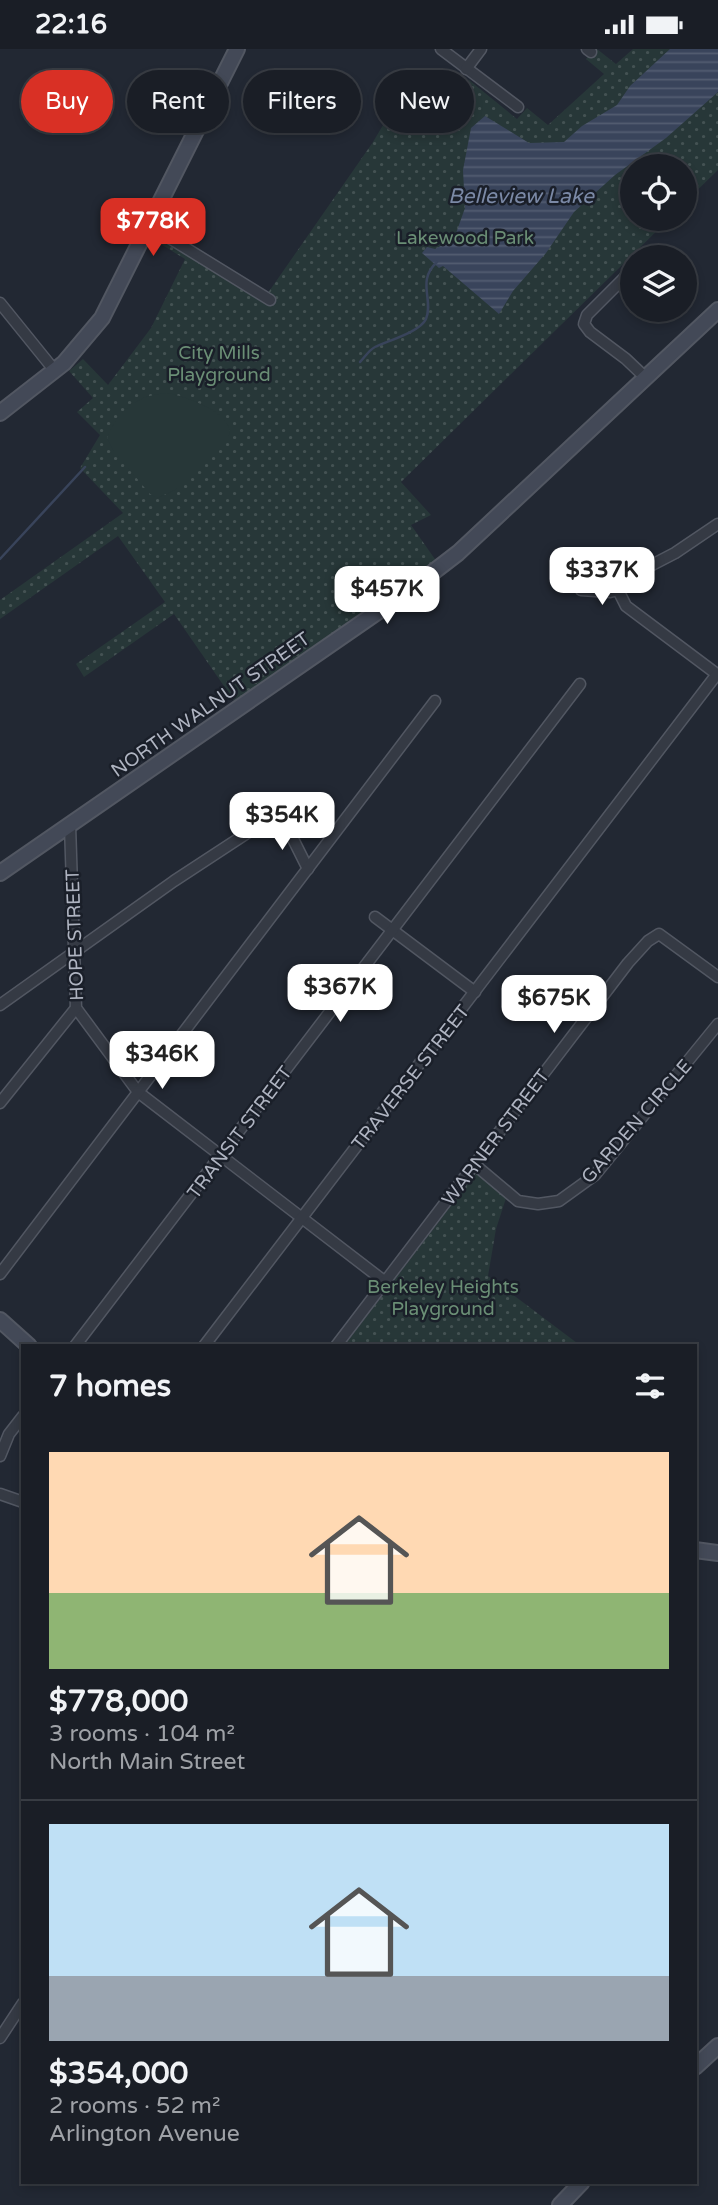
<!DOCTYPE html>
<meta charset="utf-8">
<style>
:root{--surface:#1a1e26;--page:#272b32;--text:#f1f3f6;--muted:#9fa2a7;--line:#383c43;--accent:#d93025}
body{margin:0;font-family:"Varela Round",sans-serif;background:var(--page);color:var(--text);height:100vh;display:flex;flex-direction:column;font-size:26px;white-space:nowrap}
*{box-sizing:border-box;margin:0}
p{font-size:23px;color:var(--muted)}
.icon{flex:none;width:38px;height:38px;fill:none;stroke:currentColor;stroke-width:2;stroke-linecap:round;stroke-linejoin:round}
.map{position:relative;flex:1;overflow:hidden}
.side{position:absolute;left:21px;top:1295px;width:676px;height:840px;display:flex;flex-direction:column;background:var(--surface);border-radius:0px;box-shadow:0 4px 10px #0003,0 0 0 2px var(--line)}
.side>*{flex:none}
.banner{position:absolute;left:21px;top:21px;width:677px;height:63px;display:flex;gap:14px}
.fabs{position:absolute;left:620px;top:105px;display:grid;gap:14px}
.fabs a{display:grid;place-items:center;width:77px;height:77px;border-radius:50%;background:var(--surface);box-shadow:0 4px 10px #0003,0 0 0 2px var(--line);font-size:35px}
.price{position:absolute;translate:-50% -60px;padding:0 16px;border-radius:14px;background:#fff;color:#222;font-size:23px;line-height:46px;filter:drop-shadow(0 2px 4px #0008)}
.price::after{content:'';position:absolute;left:50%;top:42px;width:21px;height:16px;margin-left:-10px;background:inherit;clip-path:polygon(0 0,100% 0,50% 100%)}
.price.on{background:var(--accent);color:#fff}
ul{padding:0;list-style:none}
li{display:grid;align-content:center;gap:14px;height:371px;padding:0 28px}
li+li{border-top:2px solid var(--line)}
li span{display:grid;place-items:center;height:217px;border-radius:0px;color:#555}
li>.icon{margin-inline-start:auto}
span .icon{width:126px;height:126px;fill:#fffc;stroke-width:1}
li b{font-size:30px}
h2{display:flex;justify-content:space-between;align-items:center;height:84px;padding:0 28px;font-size:30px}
.tag{padding:0 24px;border-radius:32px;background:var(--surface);box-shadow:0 4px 10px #0003,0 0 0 2px var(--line);font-size:24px;line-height:63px}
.tag.on{background:var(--accent);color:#fff}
.status{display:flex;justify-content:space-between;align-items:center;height:49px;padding:0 35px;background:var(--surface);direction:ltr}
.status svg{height:19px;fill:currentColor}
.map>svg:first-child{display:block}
.park{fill:url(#park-dots)}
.pitch{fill:#273738}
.water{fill:url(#water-rules)}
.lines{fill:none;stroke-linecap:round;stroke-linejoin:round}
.stream{stroke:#39445b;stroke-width:2.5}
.street-casing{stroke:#525762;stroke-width:13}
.secondary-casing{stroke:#525762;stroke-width:18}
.street{stroke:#353a44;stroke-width:10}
.secondary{stroke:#434957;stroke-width:14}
.labels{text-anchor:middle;stroke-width:5;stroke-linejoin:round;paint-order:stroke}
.park-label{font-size:19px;fill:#6a8e75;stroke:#1a1f29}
.street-label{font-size:19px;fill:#afb4c1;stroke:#1a1f29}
.water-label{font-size:21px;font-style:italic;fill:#7b89a6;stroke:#1a1f29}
</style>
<div class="status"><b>22:16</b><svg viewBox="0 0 49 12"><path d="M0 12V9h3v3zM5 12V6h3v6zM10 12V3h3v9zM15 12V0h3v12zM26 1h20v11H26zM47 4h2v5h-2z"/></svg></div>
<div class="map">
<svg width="718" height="2156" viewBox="0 0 718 2156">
<defs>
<pattern id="park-dots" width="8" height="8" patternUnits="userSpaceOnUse" patternTransform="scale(1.75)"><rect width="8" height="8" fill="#273738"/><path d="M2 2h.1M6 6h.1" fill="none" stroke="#445253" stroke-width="1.8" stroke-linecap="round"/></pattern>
<pattern id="water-rules" width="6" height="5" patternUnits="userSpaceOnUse" patternTransform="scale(1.75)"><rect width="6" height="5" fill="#39445b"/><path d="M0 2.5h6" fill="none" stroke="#535d71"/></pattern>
</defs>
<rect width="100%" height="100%" fill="#222833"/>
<g class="park">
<path d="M 594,0 L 597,0 L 616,15 L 633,0 L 718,0 L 718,121 L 684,154 L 684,117 L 632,117 L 632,170 L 669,170 L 401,433 L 431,466 L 411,476 L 437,513 L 235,653 L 174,565 L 84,628 L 76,615 L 165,553 L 118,487 L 0,570 L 0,551 L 123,464 L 80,419 L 100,386 L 77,363 L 93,349 L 69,322 L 83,310 L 108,336 L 151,279 L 185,210 L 154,191 L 157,185 L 263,251 L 373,93 L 411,29 L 447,58 L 469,31 L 517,70 L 527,59 L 548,76 L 604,25 L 586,10 Z"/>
<path d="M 479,1120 L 508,1143 L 496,1180 L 488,1227 L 581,1297 L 344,1297 Z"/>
</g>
<path class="pitch" d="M 168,344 C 186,348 230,362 230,385 L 175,441 L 157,449 L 150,445 L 113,401 L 107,389 C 119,360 137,346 168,344 Z"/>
<path class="water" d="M 670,0 L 718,0 L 718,43 L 666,89 L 615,126 L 574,163 L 546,204 L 513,242 L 499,265 L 443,217 L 439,219 L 422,204 L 427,198 L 435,200 L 454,190 L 465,159 L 463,121 L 471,79 L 485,67 L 529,94 L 564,93 L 582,77 L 617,56 L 630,37 Z"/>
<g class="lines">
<g class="stream">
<path d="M 360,313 C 365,308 369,301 375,298 C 387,292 420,283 426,270 C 434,251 416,232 437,213"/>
<path d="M 0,510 L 85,418"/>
</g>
<g class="street-casing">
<g id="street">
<path d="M 441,0 L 518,58"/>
<path d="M 587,0 L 591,3"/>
<path d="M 466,20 L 481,0"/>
<path d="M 150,177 L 270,251"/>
<path d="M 628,225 L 587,266 L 584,275 L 590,283 L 626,310 L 646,329"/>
<path d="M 0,254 L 55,322"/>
<path d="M 581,541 L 610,543 L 618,541 L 648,518 L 675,504 L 718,475"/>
<path d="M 618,541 L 626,557 L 718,626"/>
<path d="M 70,776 L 76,959 L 138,1043 L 384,1232"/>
<path d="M 375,868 L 475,943"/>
<path d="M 0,956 L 174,832 L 267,771 L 274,769 L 288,780 L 308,820"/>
<path d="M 0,1054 L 76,959"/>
<path d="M 474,1115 L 518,1152 L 538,1155 L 559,1152 L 595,1126 L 718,975"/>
<path d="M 0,1225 L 435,652"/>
<path d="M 75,1297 L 580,635"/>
<path d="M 204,1297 L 717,625"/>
<path d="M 336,1297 L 628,914 L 648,892 L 659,885 L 718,928"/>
<path d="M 0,1407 L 9,1385 L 23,1367"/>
<path d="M 0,1445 L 23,1453"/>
<path d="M 0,1989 L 23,1954"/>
</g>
</g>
<g class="secondary-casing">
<g id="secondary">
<path d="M 0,364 L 64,314 L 102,269 L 237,0"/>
<path d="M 0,824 L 415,537 L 458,504 L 718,261"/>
<path d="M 0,1271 L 29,1297"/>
<path d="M 695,1501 L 718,1504"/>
<path d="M 695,2018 L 718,1997"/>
<path d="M 560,2156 L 582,2133"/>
</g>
</g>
<use href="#street" class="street"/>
<use href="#secondary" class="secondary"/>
</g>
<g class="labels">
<g class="park-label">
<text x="465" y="195">Lakewood Park</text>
<text x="219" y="310">City Mills<tspan x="219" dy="22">Playground</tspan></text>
<text x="443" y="1244">Berkeley Heights<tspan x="443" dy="22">Playground</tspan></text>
</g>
<g class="street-label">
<text transform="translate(210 655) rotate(-35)" y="7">NORTH WALNUT STREET</text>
<text transform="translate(74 886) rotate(-92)" y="7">HOPE STREET</text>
<text transform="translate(410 1028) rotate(-52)" y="7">TRAVERSE STREET</text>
<text transform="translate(636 1072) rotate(-49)" y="7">GARDEN CIRCLE</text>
<text transform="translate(239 1083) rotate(-53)" y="7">TRANSIT STREET</text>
<text transform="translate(495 1088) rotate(-53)" y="7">WARNER STREET</text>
</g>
<g class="water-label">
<text x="521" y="154">Belleview Lake</text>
</g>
</g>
</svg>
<div class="fabs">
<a><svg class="icon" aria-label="locate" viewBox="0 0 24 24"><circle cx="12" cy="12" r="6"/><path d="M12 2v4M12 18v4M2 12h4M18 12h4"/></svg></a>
<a><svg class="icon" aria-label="layers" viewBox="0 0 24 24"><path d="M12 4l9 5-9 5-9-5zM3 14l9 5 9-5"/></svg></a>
</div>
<b class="price on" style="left:153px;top:209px">$778K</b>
<b class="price" style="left:602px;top:558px">$337K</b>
<b class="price" style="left:387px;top:577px">$457K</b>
<b class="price" style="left:282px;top:803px">$354K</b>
<b class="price" style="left:340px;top:975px">$367K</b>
<b class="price" style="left:554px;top:986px">$675K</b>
<b class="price" style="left:162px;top:1042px">$346K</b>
<div class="banner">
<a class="tag on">Buy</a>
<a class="tag">Rent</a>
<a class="tag">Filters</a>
<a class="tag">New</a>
</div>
<section class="side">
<h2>7 homes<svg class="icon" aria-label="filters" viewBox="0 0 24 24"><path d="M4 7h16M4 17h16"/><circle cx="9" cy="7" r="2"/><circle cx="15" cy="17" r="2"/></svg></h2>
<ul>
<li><span style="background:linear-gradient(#ffd9b3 65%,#8fb573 0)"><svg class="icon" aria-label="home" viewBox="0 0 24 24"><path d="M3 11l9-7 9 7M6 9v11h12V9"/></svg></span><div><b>$778,000</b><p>3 rooms · 104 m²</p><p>North Main Street</p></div></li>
<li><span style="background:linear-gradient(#bfe0f5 70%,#9aa5b1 0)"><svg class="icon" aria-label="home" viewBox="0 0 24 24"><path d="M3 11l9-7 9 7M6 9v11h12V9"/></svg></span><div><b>$354,000</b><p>2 rooms · 52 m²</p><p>Arlington Avenue</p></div></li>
</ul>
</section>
</div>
